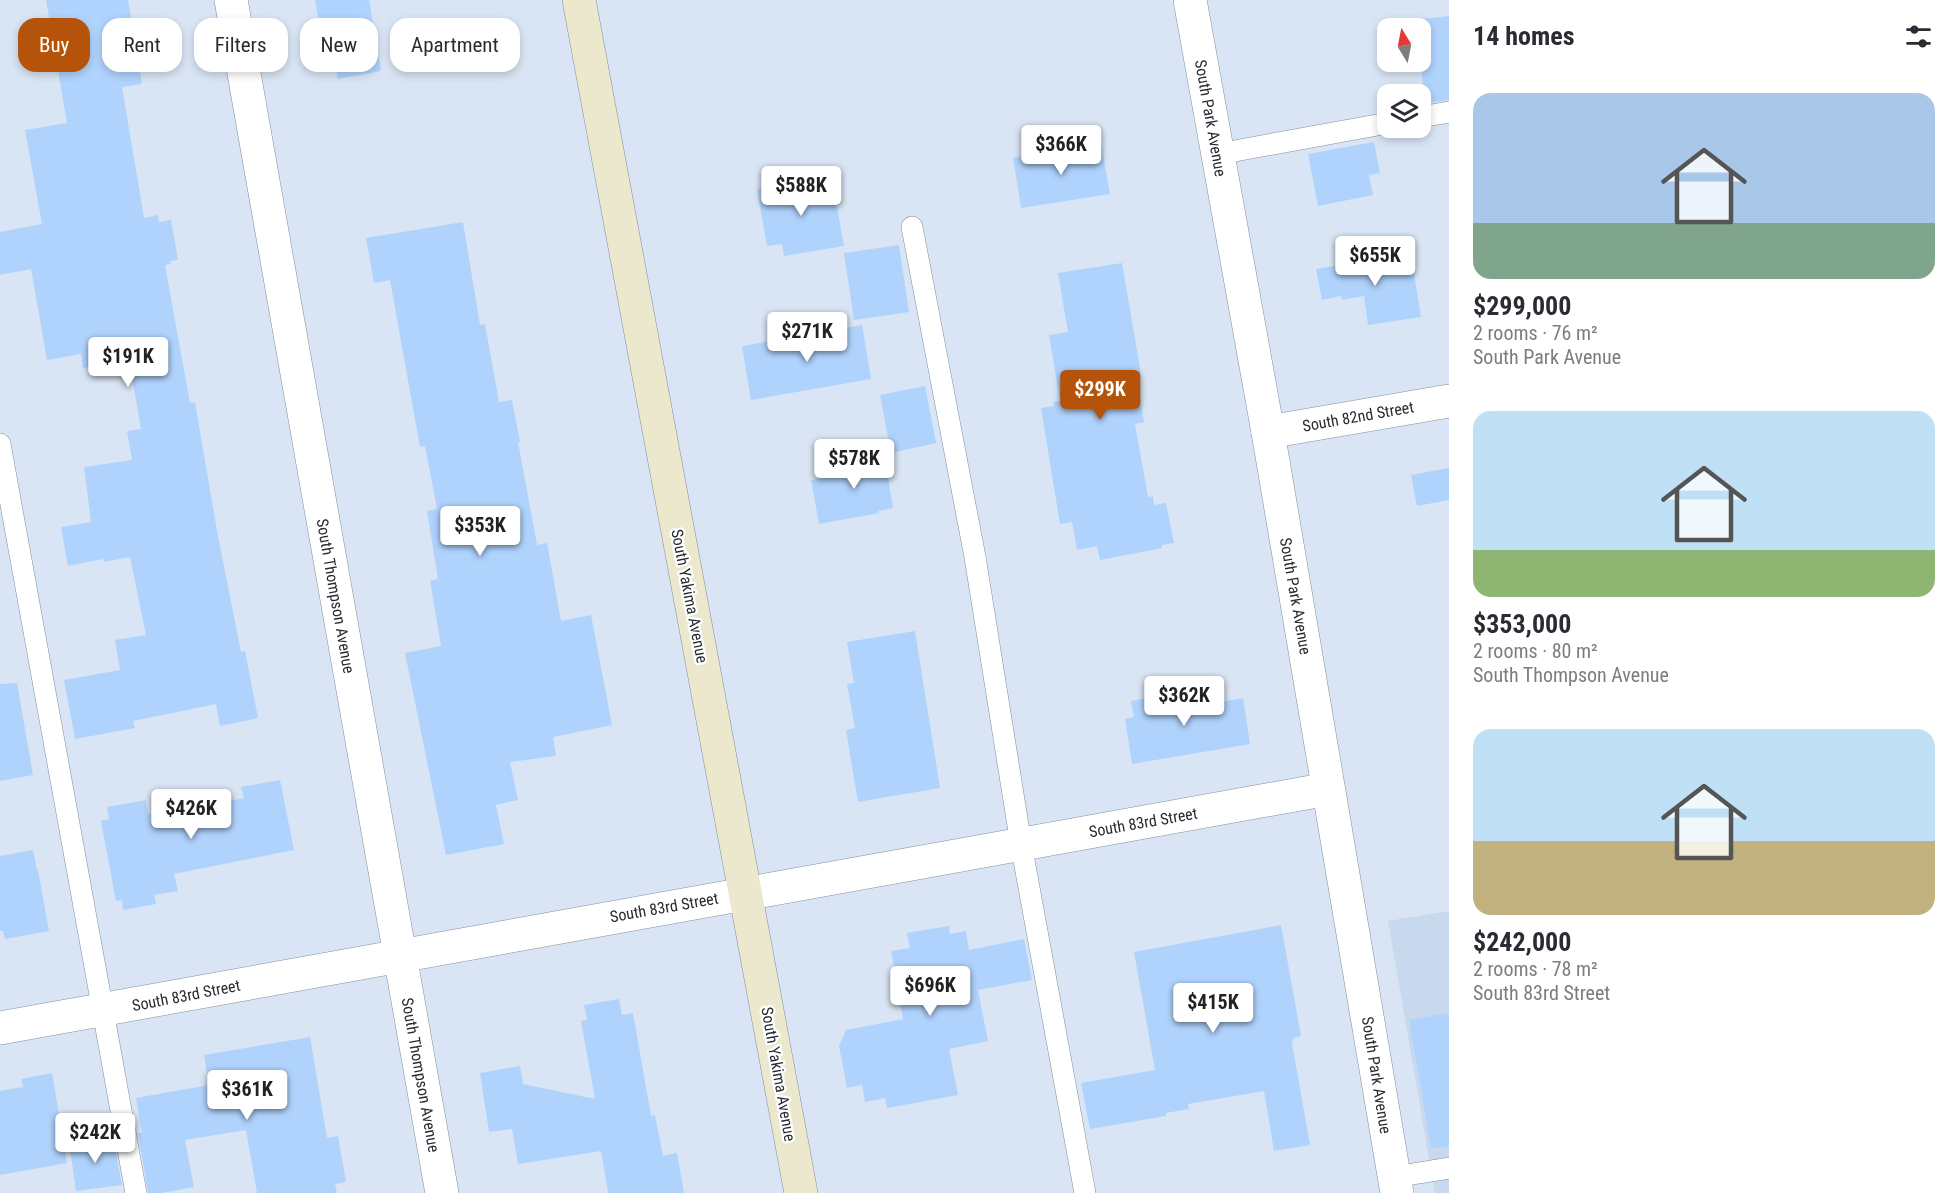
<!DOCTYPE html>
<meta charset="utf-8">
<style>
:root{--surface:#fff;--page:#f2f2f3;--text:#2b2b33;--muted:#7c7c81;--accent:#b45309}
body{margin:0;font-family:"Roboto Condensed",sans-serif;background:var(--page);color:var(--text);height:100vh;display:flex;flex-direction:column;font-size:22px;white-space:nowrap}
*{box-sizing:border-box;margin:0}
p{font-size:20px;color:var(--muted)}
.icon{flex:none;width:33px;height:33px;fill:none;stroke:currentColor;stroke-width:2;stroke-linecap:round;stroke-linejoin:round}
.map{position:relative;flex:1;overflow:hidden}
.details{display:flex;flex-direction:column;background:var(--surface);width:510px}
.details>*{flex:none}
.banner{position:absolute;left:18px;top:18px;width:570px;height:54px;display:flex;gap:12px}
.needle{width:39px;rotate:350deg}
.tools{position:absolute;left:1377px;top:18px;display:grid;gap:12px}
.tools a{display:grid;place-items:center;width:54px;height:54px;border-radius:12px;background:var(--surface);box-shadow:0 3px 9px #0003;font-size:30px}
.price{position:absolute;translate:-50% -51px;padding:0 14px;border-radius:6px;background:#fff;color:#222;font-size:20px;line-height:39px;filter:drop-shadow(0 2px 3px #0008)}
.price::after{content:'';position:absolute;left:50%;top:36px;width:18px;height:14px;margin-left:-9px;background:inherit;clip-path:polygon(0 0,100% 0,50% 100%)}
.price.on{background:var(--accent);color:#fff}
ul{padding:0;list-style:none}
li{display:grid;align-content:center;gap:12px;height:318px;padding:0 24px}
li span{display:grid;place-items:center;height:186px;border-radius:18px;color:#555}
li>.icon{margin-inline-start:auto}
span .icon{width:108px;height:108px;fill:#fffc;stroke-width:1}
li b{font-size:26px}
h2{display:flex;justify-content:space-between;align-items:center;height:72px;padding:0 24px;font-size:26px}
.chip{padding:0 21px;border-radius:18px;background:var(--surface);box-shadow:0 3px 9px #0003;font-size:21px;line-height:54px}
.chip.on{background:var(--accent);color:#fff}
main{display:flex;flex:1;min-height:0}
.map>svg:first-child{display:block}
.built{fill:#c8d9ee}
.building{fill:#afd3fd}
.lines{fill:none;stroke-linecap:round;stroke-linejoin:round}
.service-casing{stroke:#828e9c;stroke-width:22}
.minor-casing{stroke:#828e9c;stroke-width:34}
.secondary-casing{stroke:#828e9c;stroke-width:34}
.service{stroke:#fff;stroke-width:21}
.minor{stroke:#fff;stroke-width:33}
.secondary{stroke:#ece8ce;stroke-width:33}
.labels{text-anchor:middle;stroke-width:4.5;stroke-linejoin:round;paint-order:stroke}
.street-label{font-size:16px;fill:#272b31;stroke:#fff}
</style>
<main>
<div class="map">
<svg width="1449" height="1193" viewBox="0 0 1449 1193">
<rect width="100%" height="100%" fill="#d9e5f4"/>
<path class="built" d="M 1449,911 L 1449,1193 L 1435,1193 L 1388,921 Z"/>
<g class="building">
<path d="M 46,0 L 128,0 L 142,84 L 122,87 L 144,218 L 158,215 L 159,222 L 171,220 L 178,260 L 170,261 L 171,264 L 165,265 L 190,403 L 195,402 L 217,531 L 241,652 L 245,651 L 258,718 L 220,726 L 216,704 L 133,721 L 135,728 L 75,739 L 64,680 L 120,670 L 115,640 L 146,635 L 130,557 L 104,562 L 103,559 L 68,566 L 61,527 L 91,522 L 84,467 L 132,460 L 127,431 L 141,429 L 129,360 L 83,368 L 81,354 L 47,360 L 31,269 L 0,275 L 0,232 L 42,224 L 25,130 L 67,123 Z"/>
<path d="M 315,0 L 369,0 L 381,71 L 338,79 L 330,36 L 322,38 Z"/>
<path d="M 1449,16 L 1449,100 L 1425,103 L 1420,62 L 1420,28 L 1415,28 L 1414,20 Z"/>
<path d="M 1374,142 L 1380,173 L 1369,175 L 1373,195 L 1318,206 L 1308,154 Z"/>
<path d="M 1101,143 L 1110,194 L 1021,208 L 1013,158 Z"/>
<path d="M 832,178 L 844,246 L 784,256 L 782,244 L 767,246 L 757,189 Z"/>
<path d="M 463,222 L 480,325 L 485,324 L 499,402 L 512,400 L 520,442 L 518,442 L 537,545 L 547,543 L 561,621 L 591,615 L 612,725 L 553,737 L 556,756 L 510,762 L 518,800 L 496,805 L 504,844 L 446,855 L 405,653 L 441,646 L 430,581 L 438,579 L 427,511 L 437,509 L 425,446 L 420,447 L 390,280 L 374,283 L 366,238 Z"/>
<path d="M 899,245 L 909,312 L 854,320 L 844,253 Z"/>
<path d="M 1411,254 L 1421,317 L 1368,325 L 1364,296 L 1342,300 L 1341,296 L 1322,300 L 1316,269 Z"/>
<path d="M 1122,263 L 1141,374 L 1136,375 L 1144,422 L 1135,424 L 1148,497 L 1153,496 L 1154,505 L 1166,503 L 1174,543 L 1162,545 L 1162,548 L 1100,560 L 1097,546 L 1077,550 L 1072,522 L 1060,524 L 1041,408 L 1054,406 L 1053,402 L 1060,401 L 1049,335 L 1068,332 L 1058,273 Z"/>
<path d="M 862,325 L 871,379 L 751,400 L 742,346 Z"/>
<path d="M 925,386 L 936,443 L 891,453 L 880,395 Z"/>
<path d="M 884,453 L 893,508 L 878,511 L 879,513 L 819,524 L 811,480 L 840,475 L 837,461 Z"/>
<path d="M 1449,468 L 1449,500 L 1417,506 L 1411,475 Z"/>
<path d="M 915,631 L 940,788 L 858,802 L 846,730 L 855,728 L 847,684 L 854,683 L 847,642 Z"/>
<path d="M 17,683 L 33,775 L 0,781 L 0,684 Z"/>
<path d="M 1192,691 L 1195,707 L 1243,698 L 1250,744 L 1132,764 L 1125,719 L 1134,717 L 1131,701 Z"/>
<path d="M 280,780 L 294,850 L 174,874 L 178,891 L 154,895 L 156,904 L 123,910 L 122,900 L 116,901 L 101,821 L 109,819 L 107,807 L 146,800 L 148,814 L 163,811 L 164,814 L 244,798 L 241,787 Z"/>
<path d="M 33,850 L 37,870 L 38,870 L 49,931 L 5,939 L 3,931 L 0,931 L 0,856 Z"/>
<path d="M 1281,925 L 1301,1036 L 1293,1038 L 1292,1043 L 1310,1145 L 1274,1151 L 1264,1091 L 1188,1104 L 1189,1109 L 1166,1113 L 1166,1116 L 1090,1129 L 1081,1083 L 1155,1070 L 1134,952 Z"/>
<path d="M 949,926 L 950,934 L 966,931 L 969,950 L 1024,939 L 1032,980 L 978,990 L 988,1041 L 949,1049 L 958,1095 L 887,1108 L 885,1098 L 865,1102 L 862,1085 L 847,1088 L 839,1046 L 846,1030 L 903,1019 L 891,951 L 910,948 L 907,933 Z"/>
<path d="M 619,999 L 622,1015 L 633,1013 L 651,1116 L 655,1115 L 663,1156 L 677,1153 L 684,1193 L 608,1193 L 601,1151 L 518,1164 L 512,1129 L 489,1132 L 480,1073 L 520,1066 L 523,1084 L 595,1099 L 581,1021 L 587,1020 L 584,1005 Z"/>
<path d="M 1449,1013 L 1449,1147 L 1431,1148 L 1409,1020 Z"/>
<path d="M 310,1037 L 327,1138 L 338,1136 L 346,1182 L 335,1184 L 337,1193 L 257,1193 L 246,1130 L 185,1140 L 194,1187 L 162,1193 L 148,1193 L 138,1133 L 142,1133 L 136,1098 L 209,1085 L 204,1055 Z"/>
<path d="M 52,1073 L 67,1163 L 0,1175 L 0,1091 L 23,1087 L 21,1079 Z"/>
<path d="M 113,1137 L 122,1185 L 76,1191 L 69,1142 Z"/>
</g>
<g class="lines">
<g class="service-casing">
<g id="service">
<path d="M 1420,117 L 1449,112"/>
<path d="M 1218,154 L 1388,123"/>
<path d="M 912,227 L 975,557 L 1021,844 L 1085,1193"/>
<path d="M 0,444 L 136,1193"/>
<path d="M 1394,1177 L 1449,1168"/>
</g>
</g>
<g class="minor-casing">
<g id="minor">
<path d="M 231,0 L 442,1193"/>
<path d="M 1190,0 L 1268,432 L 1397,1193"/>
<path d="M 1268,432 L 1449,401"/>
<path d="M 0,1028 L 1328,789"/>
</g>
</g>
<g class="secondary-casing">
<path id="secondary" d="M 579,0 L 801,1193"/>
</g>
<use href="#service" class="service"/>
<use href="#minor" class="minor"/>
<use href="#secondary" class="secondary"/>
</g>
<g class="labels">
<g class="street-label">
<text transform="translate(1211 118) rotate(80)" y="6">South Park Avenue</text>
<text transform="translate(1358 416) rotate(-10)" y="6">South 82nd Street</text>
<text transform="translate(336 596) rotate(80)" y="6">South Thompson Avenue</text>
<text transform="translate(690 596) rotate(79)" y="6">South Yakima Avenue</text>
<text transform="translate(1296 596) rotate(80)" y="6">South Park Avenue</text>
<text transform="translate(1143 822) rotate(-10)" y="6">South 83rd Street</text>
<text transform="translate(664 907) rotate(-10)" y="6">South 83rd Street</text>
<text transform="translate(186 995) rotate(-11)" y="6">South 83rd Street</text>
<text transform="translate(779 1074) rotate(80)" y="6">South Yakima Avenue</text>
<text transform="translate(421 1075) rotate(80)" y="6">South Thompson Avenue</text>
<text transform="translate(1377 1075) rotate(81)" y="6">South Park Avenue</text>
</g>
</g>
</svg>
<div class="tools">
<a><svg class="needle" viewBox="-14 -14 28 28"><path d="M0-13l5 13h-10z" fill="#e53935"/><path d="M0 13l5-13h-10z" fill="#7c7c81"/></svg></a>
<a><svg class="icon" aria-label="layers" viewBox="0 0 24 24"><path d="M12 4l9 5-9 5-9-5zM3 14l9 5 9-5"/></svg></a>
</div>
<b class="price" style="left:1061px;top:176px">$366K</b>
<b class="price" style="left:801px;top:217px">$588K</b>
<b class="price" style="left:1375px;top:287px">$655K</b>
<b class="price" style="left:807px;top:363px">$271K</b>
<b class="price" style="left:128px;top:388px">$191K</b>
<b class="price on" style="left:1100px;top:421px">$299K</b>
<b class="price" style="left:854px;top:490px">$578K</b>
<b class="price" style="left:480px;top:557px">$353K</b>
<b class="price" style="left:1184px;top:727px">$362K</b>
<b class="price" style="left:191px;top:840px">$426K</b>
<b class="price" style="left:930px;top:1017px">$696K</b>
<b class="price" style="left:1213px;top:1034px">$415K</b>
<b class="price" style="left:247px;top:1121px">$361K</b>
<b class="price" style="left:95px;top:1164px">$242K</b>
<div class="banner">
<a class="chip on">Buy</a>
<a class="chip">Rent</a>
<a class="chip">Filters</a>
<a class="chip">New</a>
<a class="chip">Apartment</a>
</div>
</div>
<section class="details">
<h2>14 homes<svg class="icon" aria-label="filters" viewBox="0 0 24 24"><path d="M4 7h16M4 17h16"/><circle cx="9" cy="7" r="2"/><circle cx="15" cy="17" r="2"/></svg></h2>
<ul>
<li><span style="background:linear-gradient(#a9c7e8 70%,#7fa58c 0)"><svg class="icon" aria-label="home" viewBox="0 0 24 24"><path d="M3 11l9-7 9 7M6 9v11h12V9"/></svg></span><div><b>$299,000</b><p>2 rooms · 76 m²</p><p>South Park Avenue</p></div></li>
<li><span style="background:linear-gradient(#bfe0f5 75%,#8fb573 0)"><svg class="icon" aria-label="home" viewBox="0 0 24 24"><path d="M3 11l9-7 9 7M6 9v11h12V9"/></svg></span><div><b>$353,000</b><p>2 rooms · 80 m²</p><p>South Thompson Avenue</p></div></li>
<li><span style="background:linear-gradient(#bfe0f5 60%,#c2b280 0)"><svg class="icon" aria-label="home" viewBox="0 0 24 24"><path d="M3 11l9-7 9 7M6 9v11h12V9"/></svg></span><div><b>$242,000</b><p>2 rooms · 78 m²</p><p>South 83rd Street</p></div></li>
</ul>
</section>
</main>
